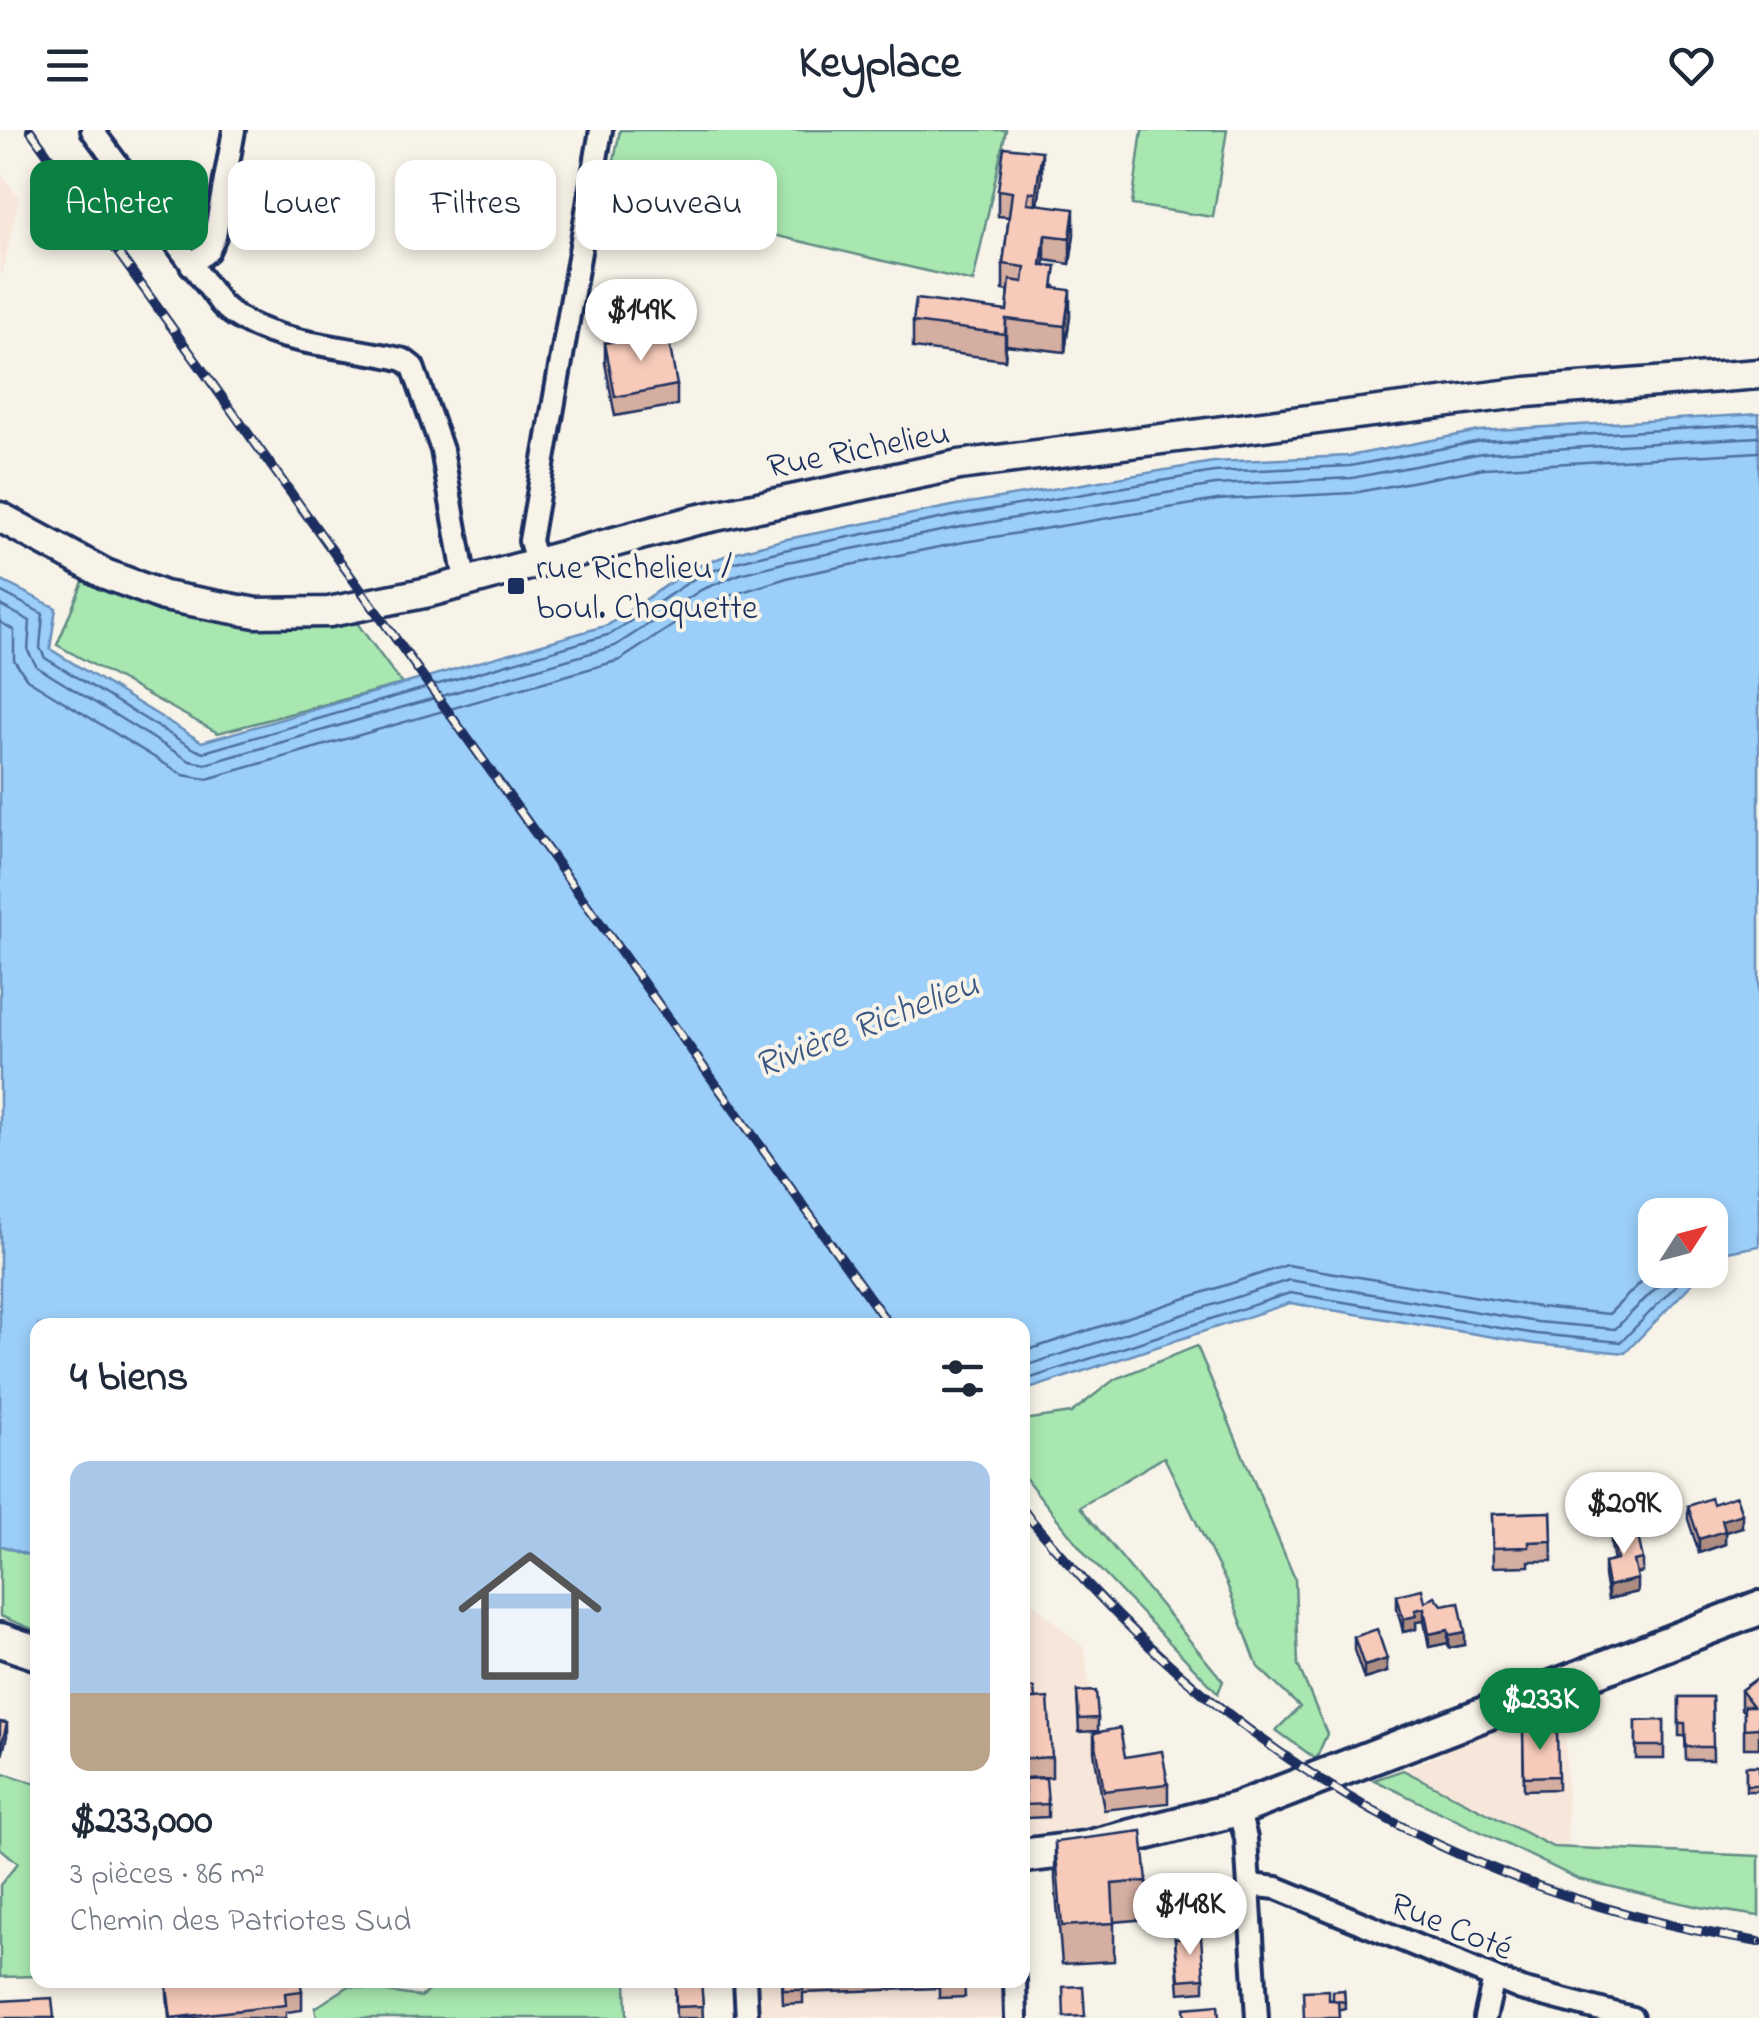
<!DOCTYPE html>
<html lang="fr">
<meta charset="utf-8">
<style>
:root{--surface:#fff;--page:#f2f2f3;--text:#1f2937;--muted:#747a83;--line:#e0e1e3;--accent:#0b8043}
body{margin:0;font-family:"Indie Flower",sans-serif;background:var(--page);color:var(--text);height:100vh;display:flex;flex-direction:column;font-size:38px;white-space:nowrap}
*{box-sizing:border-box;margin:0}
p{font-size:32px;color:var(--muted)}
.icon{flex:none;width:55px;height:55px;fill:none;stroke:currentColor;stroke-width:2;stroke-linecap:round;stroke-linejoin:round}
.map{position:relative;flex:1;overflow:hidden}
.side{position:absolute;left:30px;top:1188px;width:1000px;height:670px;display:flex;flex-direction:column;background:var(--surface);border-radius:20px;box-shadow:0 5px 15px #0003}
.side>*{flex:none}
.top-card{position:absolute;left:30px;top:30px;width:1000px;height:90px;display:flex;gap:20px}
.needle{width:65px;rotate:54deg}
.buttons{position:absolute;left:1638px;top:1068px;display:grid;gap:20px}
.buttons a{display:grid;place-items:center;width:90px;height:90px;border-radius:20px;background:var(--surface);box-shadow:0 5px 15px #0003;font-size:50px}
.price{position:absolute;translate:-50% -85px;padding:0 22px;border-radius:35px;background:#fff;color:#222;font-size:32px;line-height:65px;filter:drop-shadow(0 2px 5px #0008)}
.price::after{content:'';position:absolute;left:50%;top:60px;width:30px;height:22px;margin-left:-15px;background:inherit;clip-path:polygon(0 0,100% 0,50% 100%)}
.price.active{background:var(--accent);color:#fff}
ul{padding:0;list-style:none}
li{display:grid;align-content:center;gap:20px;height:530px;padding:0 40px}
li+li{border-top:2px solid var(--line)}
li span{display:grid;place-items:center;height:310px;border-radius:20px;color:#555}
li>.icon{margin-inline-start:auto}
span .icon{width:180px;height:180px;fill:#fffc;stroke-width:1}
li b{font-size:42px}
h2{display:flex;justify-content:space-between;align-items:center;height:120px;padding:0 40px;font-size:42px}
.pill{padding:0 35px;border-radius:20px;background:var(--surface);box-shadow:0 5px 15px #0003;font-size:35px;line-height:90px}
.pill.active{background:var(--accent);color:#fff}
header{display:flex;justify-content:space-between;align-items:center;height:130px;padding:0 40px;background:var(--surface);font-size:45px;font-weight:700}
.map>svg:first-child{display:block}
.built{fill:#f7e7da}
.green{fill:#a8e7af;stroke:#628b86;stroke-width:2.5}
.water{fill:#9bcef8;stroke:#688eba;stroke-width:2.5}
.lines{fill:none;stroke-linecap:round;stroke-linejoin:round}
.shore{stroke:#4e6f9c;stroke-width:2.5}
.street-casing{stroke:#1b2f5e;stroke-width:28}
.secondary-casing{stroke:#1b2f5e;stroke-width:35}
.primary-casing{stroke:#1b2f5e;stroke-width:40}
.street{stroke:#f7f3e8;stroke-width:20}
.secondary{stroke:#f7f3e8;stroke-width:28}
.primary{stroke:#f7f3e8;stroke-width:32}
.rail-casing{stroke:#1b2f5e;stroke-width:10}
.rail{stroke:#f7f3e8;stroke-width:6;stroke-dasharray:19;stroke-linecap:butt}
.wall{fill:#d4aea0;stroke:#1b2f5e;stroke-width:2.5}
.shaded-wall{fill:#ad8d82;stroke:#1b2f5e;stroke-width:2.5}
.building{fill:#f7caba;stroke:#1b2f5e;stroke-width:2.5}
.poi-dot{fill:#1b2f5e;stroke:#f7f3e8;stroke-width:4}
.labels{text-anchor:middle;stroke-width:8;stroke-linejoin:round;paint-order:stroke}
.street-label{font-size:35px;fill:#1b2f5e;stroke:#f7f3e8}
.poi-label{font-size:35px;fill:#1b2f5e;stroke:#f7f3e8;text-anchor:start}
.water-label{font-size:38px;font-style:italic;fill:#3b5784;stroke:#f7f3e8}
</style>
<header><svg class="icon" aria-label="menu" viewBox="0 0 24 24"><path d="M4 6h16M4 12h16M4 18h16"/></svg>Keyplace<svg class="icon" aria-label="heart" viewBox="0 0 24 24"><path d="M12 20l-8-8c-3-5 5-10 8-4 3-6 11-1 8 4z"/></svg></header>
<div class="map">
<svg width="1759" height="1888" viewBox="0 0 1759 1888">
<rect width="100%" height="100%" fill="#f7f3e8"/>
<filter id="ink" filterUnits="userSpaceOnUse"><feTurbulence type="fractalNoise" baseFrequency=".01" numOctaves="2"/><feDisplacementMap in="SourceGraphic" scale="20" xChannelSelector="R" yChannelSelector="G"/><feConvolveMatrix kernelMatrix="1 2 1 2 8 2 1 2 1" color-interpolation-filters="sRGB"/></filter>
<g filter="url(#ink)">
<g class="built">
<path d="M 0,42 L 19,68 L 2,144 L 0,144 Z"/>
<path d="M 1022,1464 L 1084,1518 L 1109,1693 L 1023,1708 Z"/>
<path d="M 1565,1571 L 1568,1717 L 1553,1717 L 1403,1640 L 1442,1624 L 1441,1620 Z"/>
<path d="M 756,1850 L 1003,1850 L 1005,1888 L 757,1888 Z"/>
</g>
<g class="green">
<path d="M 620,0 L 1006,0 L 973,152 L 607,66 Z"/>
<path d="M 1142,0 L 1227,0 L 1213,87 L 1132,75 Z"/>
<path d="M 84,449 C 176,491 256,508 357,493 L 402,554 L 218,603 L 57,515 Z"/>
<path d="M 1197,1216 L 1295,1449 L 1298,1535 L 1327,1604 L 1316,1629 L 1276,1600 L 1300,1577 L 1258,1537 L 1227,1454 L 1164,1327 L 1080,1377 L 1223,1551 L 1218,1563 L 1086,1425 L 1023,1345 L 1023,1290 L 1071,1283 L 1115,1249 Z"/>
<path d="M 0,1415 L 37,1428 L 37,1501 L 0,1486 Z"/>
<path d="M 1403,1640 L 1553,1717 L 1759,1726 L 1759,1786 L 1699,1777 L 1578,1749 L 1374,1650 Z"/>
<path d="M 7,1644 L 37,1654 L 37,1846 L 0,1847 L 0,1755 L 18,1733 L 0,1718 L 0,1646 Z"/>
<path d="M 441,1850 L 626,1850 L 627,1888 L 317,1888 L 315,1878 L 349,1856 L 421,1867 Z"/>
</g>
<path class="water" d="M 1759,284 L 1759,1116 L 1722,1123 L 1710,1135 L 1710,1085 L 1655,1085 L 1655,1140 L 1705,1140 L 1625,1223 L 1535,1214 L 1290,1173 L 1023,1261 L 1022,1195 L 38,1195 L 37,1428 L 0,1415 L 0,450 L 56,478 L 50,519 L 202,612 L 608,495 L 690,439 L 733,423 L 782,410 L 957,375 L 1213,332 L 1349,326 L 1479,301 Z"/>
<g class="lines">
<g class="shore">
<path d="M 0,461 L 43,484 L 40,518 L 45,528 L 196,620 L 204,622 L 611,504 L 695,448 L 736,432 L 784,420 L 959,385 L 1214,342 L 1350,336 L 1481,311 L 1759,294"/>
<path d="M 0,475 L 30,491 L 28,521 L 37,537 L 190,631 L 206,634 L 615,516 L 701,460 L 740,444 L 787,432 L 961,397 L 1215,355 L 1352,348 L 1482,323 L 1759,307"/>
<path d="M 0,492 L 14,500 L 14,530 L 27,549 L 183,645 L 207,649 L 620,530 L 707,473 L 790,447 L 964,412 L 1217,370 L 1353,363 L 1484,338 L 1759,322"/>
<path d="M 1022,1222 L 1287,1135 L 1539,1177 L 1609,1184 L 1655,1138"/>
<path d="M 1022,1237 L 1289,1150 L 1537,1192 L 1615,1199 L 1674,1140"/>
<path d="M 1022,1251 L 1290,1163 L 1536,1204 L 1621,1212 L 1691,1140"/>
</g>
<g class="street-casing">
<g id="street">
<path d="M 92,0 L 221,174 C 263,216 348,215 404,230 L 413,237 L 442,320 L 465,451"/>
<path d="M 191,135 L 208,121 L 215,106 L 234,0"/>
<path d="M 536,431 L 530,411 L 601,0"/>
<path d="M 1238,1679 L 1246,1708 L 1257,1888"/>
<path d="M 1250,1755 L 1277,1758 L 1521,1859 L 1632,1888"/>
<path d="M 745,1850 L 747,1888"/>
<path d="M 1015,1850 L 1016,1888"/>
<path d="M 1485,1888 L 1494,1848"/>
</g>
</g>
<g class="secondary-casing">
<path id="secondary" d="M 0,387 L 105,444 L 164,466 L 256,483 L 329,482 L 429,462 L 696,390 L 959,335 L 1527,262 L 1759,244"/>
</g>
<g class="primary-casing">
<g id="primary">
<path d="M 0,1510 L 38,1523"/>
<path d="M 1022,1726 L 1086,1718 L 1238,1679 L 1759,1478"/>
</g>
</g>
<use href="#street" class="street"/>
<use href="#secondary" class="secondary"/>
<use href="#primary" class="primary"/>
<g class="rail-casing">
<g id="rail">
<path d="M 30,0 L 889,1195"/>
<path d="M 1022,1379 C 1218,1619 1452,1763 1759,1812"/>
</g>
</g>
<use href="#rail" class="rail"/>
</g>
<g class="wall">
<path d="M 1042,47 L 1038,74 L 1074,104 L 1070,134 L 1045,130 L 1044,135 L 1070,186 L 1065,222 L 1006,215 L 1005,230 L 913,218 L 913,192 L 1007,181 L 1009,161 L 1003,160 L 1003,134 L 1009,87 L 998,86 L 998,60 Z"/>
<path d="M 605,213 L 677,255 L 677,275 L 615,286 L 605,233 Z"/>
<path d="M 1713,1374 L 1742,1397 L 1725,1402 L 1725,1414 L 1699,1423 L 1688,1389 L 1688,1376 Z"/>
<path d="M 1551,1382 L 1552,1431 L 1529,1431 L 1529,1436 L 1493,1437 L 1492,1384 Z"/>
<path d="M 1611,1402 L 1643,1429 L 1643,1442 L 1636,1444 L 1638,1462 L 1608,1469 L 1604,1446 L 1604,1433 L 1614,1431 L 1611,1415 Z"/>
<path d="M 1397,1465 L 1425,1472 L 1465,1515 L 1449,1518 L 1448,1513 L 1429,1517 L 1424,1491 L 1416,1492 L 1416,1499 L 1403,1502 L 1397,1478 Z"/>
<path d="M 1354,1507 L 1387,1542 L 1364,1549 L 1354,1520 Z"/>
<path d="M 1759,1547 L 1759,1618 L 1744,1618 L 1744,1582 L 1741,1579 L 1741,1560 Z"/>
<path d="M 1022,1559 L 1035,1569 L 1052,1627 L 1052,1647 L 1022,1648 Z"/>
<path d="M 1077,1562 L 1098,1588 L 1098,1601 L 1079,1602 Z"/>
<path d="M 1679,1567 L 1712,1567 L 1713,1630 L 1686,1630 L 1685,1606 L 1679,1606 Z"/>
<path d="M 1664,1590 L 1664,1629 L 1636,1629 L 1636,1591 Z"/>
<path d="M 1523,1600 L 1558,1646 L 1558,1659 L 1524,1660 Z"/>
<path d="M 1094,1603 L 1125,1627 L 1168,1654 L 1168,1673 L 1104,1680 L 1094,1622 Z"/>
<rect x="1746" y="1636" width="13" height="25"/>
<path d="M 1024,1649 L 1048,1674 L 1048,1687 L 1026,1688 Z"/>
<path d="M 1055,1712 L 1147,1751 L 1147,1789 L 1114,1792 L 1114,1831 L 1062,1834 L 1055,1750 Z"/>
<path d="M 1175,1809 L 1204,1848 L 1204,1861 L 1179,1863 Z"/>
<path d="M 166,1850 L 302,1861 L 302,1880 L 286,1882 L 286,1888 L 169,1888 Z"/>
<path d="M 675,1850 L 701,1850 L 703,1888 L 676,1888 Z"/>
<path d="M 782,1850 L 964,1850 L 965,1867 L 939,1868 L 939,1858 L 803,1863 L 803,1873 L 783,1874 Z"/>
<path d="M 1344,1860 L 1345,1878 L 1303,1888 L 1329,1870 L 1333,1870 Z"/>
</g>
<g class="shaded-wall">
<path d="M 1042,21 L 1042,47 L 1036,89 L 1036,63 Z"/>
<path d="M 1074,79 L 1074,104 L 1070,134 L 1070,108 Z"/>
<path d="M 1045,105 L 1045,130 L 1041,161 L 1041,135 Z"/>
<path d="M 1070,160 L 1070,186 L 1065,222 L 1065,196 Z"/>
<path d="M 1006,189 L 1006,215 L 1005,230 L 1005,204 Z"/>
<path d="M 1742,1384 L 1742,1397 L 1725,1402 L 1725,1414 L 1699,1423 L 1699,1409 L 1722,1390 Z"/>
<path d="M 1638,1449 L 1638,1462 L 1608,1469 L 1608,1456 Z"/>
<path d="M 1424,1478 L 1424,1491 L 1416,1492 L 1416,1499 L 1403,1502 L 1403,1489 L 1415,1480 Z"/>
<path d="M 1448,1500 L 1448,1513 L 1429,1517 L 1429,1504 Z"/>
<path d="M 1465,1502 L 1465,1515 L 1449,1518 L 1449,1505 Z"/>
<path d="M 1387,1529 L 1387,1542 L 1364,1549 L 1364,1536 Z"/>
<path d="M 7,1593 L 7,1606 L 2,1626 L 2,1613 Z"/>
</g>
<g class="building">
<path d="M 1004,17 L 1042,21 L 1036,63 L 1029,62 L 1027,73 L 1074,79 L 1070,108 L 1045,105 L 1041,135 L 1056,136 L 1053,158 L 1070,160 L 1065,196 L 1006,189 L 1005,204 L 913,192 L 916,169 L 1007,181 L 1010,150 L 1023,152 L 1025,137 L 1003,134 L 1012,62 L 998,60 Z"/>
<path d="M 667,201 L 677,255 L 615,267 L 605,213 Z"/>
<path d="M 1736,1366 L 1742,1384 L 1722,1390 L 1725,1401 L 1699,1409 L 1688,1376 L 1711,1368 L 1713,1374 Z"/>
<path d="M 1551,1382 L 1552,1411 L 1529,1412 L 1529,1417 L 1493,1418 L 1492,1384 Z"/>
<path d="M 1636,1397 L 1643,1429 L 1634,1431 L 1638,1449 L 1608,1456 L 1604,1433 L 1617,1430 L 1611,1402 Z"/>
<path d="M 1422,1459 L 1425,1472 L 1435,1466 L 1442,1475 L 1459,1472 L 1465,1502 L 1449,1505 L 1448,1500 L 1429,1504 L 1424,1478 L 1415,1480 L 1416,1486 L 1403,1489 L 1397,1465 Z"/>
<path d="M 1377,1499 L 1387,1529 L 1364,1536 L 1354,1507 Z"/>
<path d="M 1759,1547 L 1759,1598 L 1744,1599 L 1744,1576 L 1753,1576 L 1741,1560 Z"/>
<path d="M 1034,1558 L 1035,1569 L 1022,1570 L 1022,1559 Z"/>
<path d="M 1096,1561 L 1098,1588 L 1079,1589 L 1077,1562 Z"/>
<path d="M 1679,1567 L 1712,1567 L 1713,1617 L 1686,1617 L 1685,1593 L 1679,1593 Z"/>
<path d="M 1048,1568 L 1052,1627 L 1022,1629 L 1022,1570 Z"/>
<path d="M 1664,1590 L 1664,1616 L 1636,1616 L 1636,1591 Z"/>
<path d="M 0,1592 L 7,1593 L 2,1613 L 0,1612 Z"/>
<path d="M 1120,1598 L 1125,1627 L 1162,1621 L 1168,1654 L 1104,1661 L 1094,1603 Z"/>
<path d="M 1557,1599 L 1558,1646 L 1524,1647 L 1523,1600 Z"/>
<rect x="1746" y="1636" width="13" height="19"/>
<path d="M 1046,1648 L 1048,1674 L 1026,1675 L 1024,1649 Z"/>
<path d="M 1142,1701 L 1147,1751 L 1112,1754 L 1114,1793 L 1062,1796 L 1055,1712 Z"/>
<path d="M 1201,1807 L 1204,1848 L 1179,1850 L 1175,1809 Z"/>
<path d="M 166,1850 L 300,1850 L 302,1861 L 285,1863 L 286,1875 L 171,1888 Z"/>
<path d="M 675,1850 L 701,1850 L 703,1876 L 676,1877 Z"/>
<rect x="783" y="1850" width="20" height="10"/>
<path d="M 939,1850 L 964,1850 L 965,1854 L 939,1855 Z"/>
<path d="M 1083,1856 L 1085,1886 L 1064,1887 L 1063,1857 Z"/>
<path d="M 1329,1860 L 1329,1870 L 1338,1870 L 1339,1888 L 1304,1888 L 1303,1861 Z"/>
<path d="M 1344,1860 L 1345,1872 L 1333,1870 L 1333,1861 Z"/>
<path d="M 52,1868 L 54,1888 L 0,1888 L 0,1871 Z"/>
<path d="M 1218,1875 L 1219,1888 L 1185,1888 L 1184,1878 Z"/>
</g>
</g>
<rect class="poi-dot" x="506" y="446" width="20" height="20" rx="5"/>
<g class="labels">
<g class="street-label">
<text transform="translate(858 318) rotate(-11)" y="12">Rue Richelieu</text>
<text transform="translate(1452 1795) rotate(22)" y="12">Rue Coté</text>
</g>
<g class="poi-label">
<text x="536" y="448">rue Richelieu /<tspan x="536" dy="40">boul. Choquette</tspan></text>
</g>
<g class="water-label">
<text transform="translate(866 893) rotate(-21)" y="13">Rivière Richelieu</text>
</g>
</g>
</svg>
<div class="buttons">
<a><svg class="needle" viewBox="-14 -14 28 28"><path d="M0-13l5 13h-10z" fill="#e53935"/><path d="M0 13l5-13h-10z" fill="#747a83"/></svg></a>
</div>
<b class="price" style="left:641px;top:234px">$149K</b>
<b class="price" style="left:1624px;top:1427px">$209K</b>
<b class="price active" style="left:1540px;top:1623px">$233K</b>
<b class="price" style="left:1190px;top:1828px">$148K</b>
<div class="top-card">
<a class="pill active">Acheter</a>
<a class="pill">Louer</a>
<a class="pill">Filtres</a>
<a class="pill">Nouveau</a>
</div>
<section class="side">
<h2>4 biens<svg class="icon" aria-label="filters" viewBox="0 0 24 24"><path d="M4 7h16M4 17h16"/><circle cx="9" cy="7" r="2"/><circle cx="15" cy="17" r="2"/></svg></h2>
<ul>
<li><span style="background:linear-gradient(#a9c7e8 75%,#b9a48a 0)"><svg class="icon" aria-label="home" viewBox="0 0 24 24"><path d="M3 11l9-7 9 7M6 9v11h12V9"/></svg></span><div><b>$233,000</b><p>3 pièces · 86 m²</p><p>Chemin des Patriotes Sud</p></div></li>
</ul>
</section>
</div>
